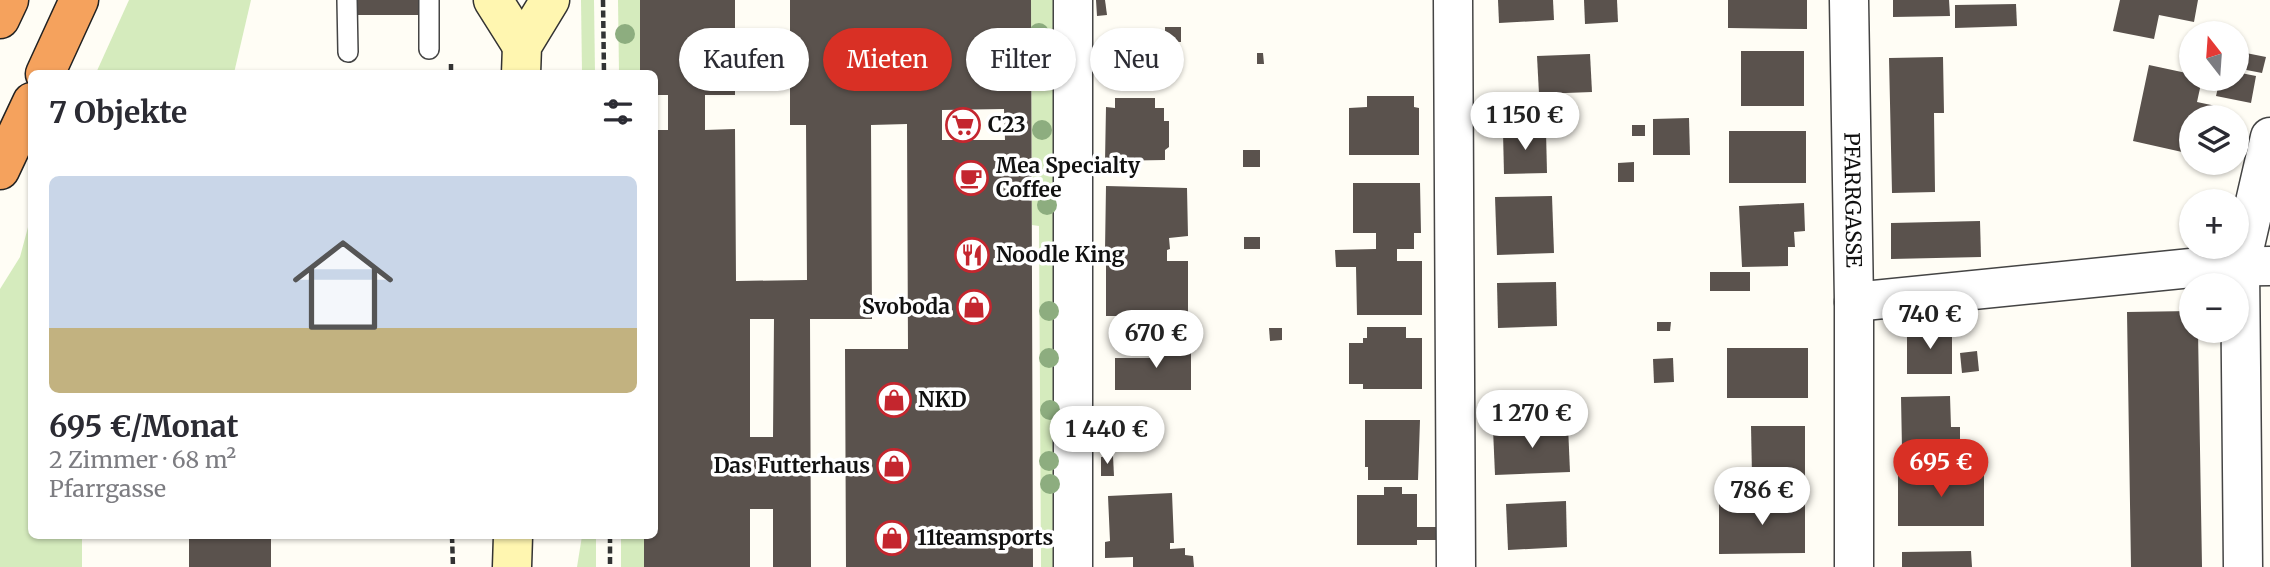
<!DOCTYPE html>
<html lang="de">
<meta charset="utf-8">
<style>
:root{--surface:#fff;--page:#f7f7f7;--text:#2b2b33;--muted:#7c7c81;--line:#e1e1e2;--accent:#d93025}
body{margin:0;font-family:Merriweather,serif;background:var(--page);color:var(--text);height:100vh;display:flex;flex-direction:column;font-size:26px;white-space:nowrap}
*{box-sizing:border-box;margin:0}
p{font-size:23px;color:var(--muted)}
.icon{flex:none;width:38px;height:38px;fill:none;stroke:currentColor;stroke-width:2;stroke-linecap:round;stroke-linejoin:round}
.map{position:relative;flex:1;overflow:hidden}
.sheet{position:absolute;left:28px;top:70px;width:630px;height:469px;display:flex;flex-direction:column;background:var(--surface);border-radius:10px;box-shadow:0 2px 5px #0004}
.sheet>*{flex:none}
.guide{position:absolute;left:679px;top:28px;width:665px;height:63px;display:flex;gap:14px}
.needle{width:46px;rotate:343deg}
.buttons{position:absolute;left:2179px;top:21px;display:grid;gap:14px}
.buttons a{display:grid;place-items:center;width:70px;height:70px;border-radius:50%;background:var(--surface);box-shadow:0 2px 5px #0004;font-size:35px}
.price{position:absolute;translate:-50% -60px;padding:0 16px;border-radius:24px;background:#fff;color:#222;font-size:23px;line-height:46px;filter:drop-shadow(0 2px 4px #0008)}
.price::after{content:'';position:absolute;left:50%;top:42px;width:21px;height:16px;margin-left:-10px;background:inherit;clip-path:polygon(0 0,100% 0,50% 100%)}
.price.on{background:var(--accent);color:#fff}
ul{padding:0;list-style:none}
li{display:grid;align-content:center;gap:14px;height:371px;padding:0 21px}
li+li{border-top:2px solid var(--line)}
li span{display:grid;place-items:center;height:217px;border-radius:10px;color:#555}
li>.icon{margin-inline-start:auto}
span .icon{width:126px;height:126px;fill:#fffc;stroke-width:1}
li b{font-size:30px}
h2{display:flex;justify-content:space-between;align-items:center;height:84px;padding:0 21px;font-size:30px}
.tag{padding:0 24px;border-radius:32px;background:var(--surface);box-shadow:0 2px 5px #0004;font-size:24px;line-height:63px}
.tag.on{background:var(--accent);color:#fff}
.map>svg:first-child{display:block}
.green{fill:#d5ebbd}
.building{fill:#5a524d;fill-rule:evenodd}
.lines{fill:none;stroke-linecap:round;stroke-linejoin:round}
.service-casing{stroke:#444;stroke-width:22}
.minor-casing{stroke:#444;stroke-width:41}
.secondary-casing{stroke:#333;stroke-width:41}
.motorway-casing{stroke:#222;stroke-width:41}
.path{stroke:#333;stroke-width:4.5;stroke-dasharray:7 3.5;stroke-linecap:butt}
.service{stroke:#fff;stroke-width:19}
.minor{stroke:#fff;stroke-width:38}
.secondary{stroke:#fff6b0;stroke-width:38}
.motorway{stroke:#f5a25d;stroke-width:38}
.tree{fill:#8dad7f}
.labels{text-anchor:middle;stroke-width:7;stroke-linejoin:round;paint-order:stroke}
.poi-label{font-size:21px;font-weight:bold;fill:#111;stroke:#fff;text-anchor:start}
.street-label{font-size:21px;fill:#111;stroke:#fff}
</style>
<div class="map">
<svg width="2270" height="567" viewBox="0 0 2270 567">
<rect width="100%" height="100%" fill="#fffdf5"/>
<g class="green">
<path d="M 129,0 L 251,0 L 234,73 L 96,73 Z"/>
<path d="M 581,0 L 594,0 L 595,73 L 582,73 Z"/>
<path d="M 618,0 L 640,0 L 640,73 L 619,73 Z"/>
<path d="M 1031,0 L 1055,0 L 1058,567 L 1041,567 L 1039,226 L 1032,225 Z"/>
<path d="M 31,216 L 32,536 L 82,536 L 82,567 L 0,567 L 0,289 L 20,257 Z"/>
<path d="M 582,536 L 596,536 L 596,567 L 577,567 Z"/>
<rect x="621" y="536" width="23" height="31"/>
</g>
<g class="building">
<rect x="349" y="0" width="78" height="15"/>
<path d="M 640,0 L 735,0 L 735,95 L 705,95 L 705,130 L 735,129 L 736,281 L 807,280 L 806,125 L 790,125 L 790,0 L 1031,0 L 1033,567 L 846,567 L 845,349 L 908,349 L 907,124 L 871,125 L 872,319 L 810,319 L 811,567 L 773,567 L 773,509 L 750,509 L 750,567 L 644,567 L 644,536 L 654,536 L 654,130 L 668,130 L 668,95 L 654,95 L 654,74 L 640,74 ZM 1004,109 L 1005,140 L 942,140 L 942,110 ZM 750,319 L 774,319 L 773,437 L 750,437 Z"/>
<path d="M 1096,0 L 1105,0 L 1107,15 L 1097,16 Z"/>
<path d="M 1498,0 L 1553,0 L 1554,20 L 1499,23 Z"/>
<path d="M 1584,0 L 1617,0 L 1618,22 L 1585,24 Z"/>
<path d="M 1728,0 L 1807,0 L 1807,29 L 1728,28 Z"/>
<path d="M 1893,0 L 1949,0 L 1950,16 L 1893,17 Z"/>
<path d="M 2120,0 L 2198,0 L 2194,22 L 2159,15 L 2154,39 L 2113,31 Z"/>
<path d="M 2016,4 L 2017,26 L 1955,28 L 1955,5 Z"/>
<rect x="1165" y="27" width="16" height="15"/>
<rect x="1741" y="51" width="63" height="55"/>
<path d="M 2236,51 L 2266,57 L 2262,73 L 2236,68 Z"/>
<path d="M 1257,53 L 1263,53 L 1264,64 L 1257,64 Z"/>
<path d="M 1590,54 L 1592,92 L 1539,94 L 1537,56 Z"/>
<path d="M 1943,57 L 1944,113 L 1934,113 L 1935,192 L 1892,193 L 1889,58 Z"/>
<path d="M 2149,65 L 2191,74 L 2191,79 L 2202,79 L 2197,102 L 2216,106 L 2213,117 L 2191,117 L 2191,154 L 2133,141 Z"/>
<path d="M 2236,72 L 2256,76 L 2251,103 L 2216,96 L 2220,79 L 2236,79 Z"/>
<path d="M 1367,96 L 1414,96 L 1414,107 L 1419,108 L 1419,155 L 1349,155 L 1349,108 L 1367,107 Z"/>
<path d="M 1115,98 L 1155,98 L 1155,108 L 1164,108 L 1164,121 L 1169,121 L 1169,147 L 1165,150 L 1165,160 L 1105,161 L 1106,107 L 1115,108 Z"/>
<path d="M 1689,118 L 1690,155 L 1653,155 L 1653,119 Z"/>
<rect x="1632" y="125" width="13" height="11"/>
<path d="M 1546,131 L 1547,173 L 1504,174 L 1503,132 Z"/>
<rect x="1729" y="131" width="77" height="52"/>
<rect x="1243" y="150" width="17" height="17"/>
<path d="M 1634,162 L 1634,182 L 1618,182 L 1618,163 Z"/>
<path d="M 1353,183 L 1420,183 L 1421,233 L 1414,233 L 1414,249 L 1397,249 L 1397,261 L 1422,261 L 1422,315 L 1357,315 L 1356,267 L 1336,267 L 1335,250 L 1376,249 L 1376,233 L 1353,233 Z"/>
<path d="M 1106,186 L 1187,188 L 1188,236 L 1169,238 L 1170,249 L 1167,250 L 1167,261 L 1188,261 L 1188,316 L 1106,316 L 1106,261 L 1116,261 L 1116,250 L 1105,250 Z"/>
<path d="M 1552,196 L 1554,253 L 1497,255 L 1495,197 Z"/>
<path d="M 1804,203 L 1805,231 L 1794,232 L 1795,247 L 1788,247 L 1788,266 L 1742,267 L 1739,206 Z"/>
<path d="M 1980,221 L 1981,257 L 1891,259 L 1891,223 Z"/>
<rect x="1244" y="237" width="16" height="12"/>
<rect x="1710" y="272" width="40" height="19"/>
<path d="M 1556,282 L 1557,326 L 1498,328 L 1497,283 Z"/>
<path d="M 2191,311 L 2191,331 L 2198,331 L 2202,567 L 2131,567 L 2127,312 Z"/>
<path d="M 1657,322 L 1671,322 L 1670,331 L 1657,331 Z"/>
<path d="M 1367,327 L 1406,327 L 1406,338 L 1422,338 L 1422,389 L 1363,389 L 1363,384 L 1349,384 L 1349,343 L 1363,343 L 1363,338 L 1367,338 Z"/>
<path d="M 1269,328 L 1282,328 L 1282,340 L 1270,341 Z"/>
<rect x="1907" y="328" width="45" height="46"/>
<path d="M 1154,344 L 1191,344 L 1191,390 L 1115,390 L 1115,358 L 1154,358 Z"/>
<rect x="1727" y="348" width="81" height="50"/>
<path d="M 1977,351 L 1979,371 L 1962,373 L 1960,353 Z"/>
<path d="M 1673,358 L 1674,382 L 1654,383 L 1653,359 Z"/>
<path d="M 1950,396 L 1951,427 L 1960,427 L 1960,446 L 1950,447 L 1950,449 L 1902,449 L 1901,397 Z"/>
<path d="M 1365,420 L 1420,420 L 1418,480 L 1368,480 L 1368,467 L 1365,467 Z"/>
<path d="M 1568,426 L 1570,472 L 1495,475 L 1493,429 Z"/>
<path d="M 1751,426 L 1805,426 L 1805,476 L 1752,476 Z"/>
<path d="M 1113,456 L 1114,476 L 1101,476 L 1101,457 Z"/>
<path d="M 1984,471 L 1984,526 L 1898,526 L 1898,472 Z"/>
<path d="M 1384,487 L 1402,487 L 1402,494 L 1417,494 L 1417,527 L 1439,527 L 1439,540 L 1417,540 L 1417,545 L 1357,545 L 1357,495 L 1384,495 Z"/>
<path d="M 1172,493 L 1174,543 L 1170,543 L 1170,549 L 1185,548 L 1185,555 L 1193,556 L 1194,567 L 1133,567 L 1133,557 L 1105,558 L 1105,542 L 1110,541 L 1108,496 Z"/>
<path d="M 1566,501 L 1567,547 L 1508,550 L 1506,504 Z"/>
<path d="M 1719,501 L 1805,501 L 1805,553 L 1719,554 Z"/>
<rect x="189" y="536" width="82" height="31"/>
<path d="M 1971,551 L 1972,567 L 1902,567 L 1902,552 Z"/>
</g>
<g class="lines">
<g class="service-casing">
<g id="service">
<path d="M 347,0 L 348,52"/>
<path d="M 429,49 L 429,0"/>
</g>
</g>
<g class="minor-casing">
<g id="minor">
<path d="M 1073,0 L 1073,567"/>
<path d="M 1453,0 L 1456,567"/>
<path id="s1" d="M 1849,0 L 1854,302 L 1854,567"/>
<path d="M 1854,302 L 2201,267 L 2270,266"/>
<path d="M 2243,567 L 2240,267 L 2270,137"/>
</g>
</g>
<g class="secondary-casing">
<g id="secondary">
<path d="M 493,0 L 522,46"/>
<path d="M 521,74 L 522,46 L 550,0"/>
<path d="M 512,567 L 513,536"/>
</g>
</g>
<g class="motorway-casing">
<g id="motorway">
<path d="M 0,19 L 9,0"/>
<path d="M 45,74 L 79,0"/>
<path d="M 0,170 L 32,102"/>
</g>
</g>
<g class="path">
<path d="M 603,0 L 604,74"/>
<path d="M 451,64 L 451,74"/>
<path d="M 452,536 L 453,567"/>
<path d="M 610,536 L 610,567"/>
</g>
<use href="#service" class="service"/>
<use href="#minor" class="minor"/>
<use href="#secondary" class="secondary"/>
<use href="#motorway" class="motorway"/>
</g>
<g class="tree">
<circle cx="1039" cy="33" r="10"/>
<circle cx="625" cy="34" r="10"/>
<circle cx="1042" cy="130" r="10"/>
<circle cx="1047" cy="205" r="10"/>
<circle cx="1049" cy="311" r="10"/>
<circle cx="1049" cy="358" r="10"/>
<circle cx="1050" cy="410" r="10"/>
<circle cx="1049" cy="461" r="10"/>
<circle cx="1050" cy="484" r="10"/>
</g>
<defs>
<g id="supermarket-ring" transform="scale(1.75)"><circle r="9.5" fill="#fff" stroke="#c4262e" stroke-width="1.5"/><path d="M-6-5.5h2.5l.6 2H6L4.5 2H-2.5L-4.4-4H-6ZM-1.5 3.2a1.3 1.3 0 1 0 .1 0ZM3 3.2a1.3 1.3 0 1 0 .1 0Z" fill="#c4262e"/></g>
<g id="cafe-ring" transform="scale(1.75)"><circle r="9.5" fill="#fff" stroke="#c4262e" stroke-width="1.5"/><path d="M-5.5-4.5H6V0H3Q3 3.5 0 3.5H-2.5Q-5.5 3.5-5.5 0ZM3-3.2v2h1.7v-2ZM-6 4.5H4V6H-6Z" fill="#c4262e"/></g>
<g id="restaurant-ring" transform="scale(1.75)"><circle r="9.5" fill="#fff" stroke="#c4262e" stroke-width="1.5"/><path d="M-5-6h1v4h1v-4h1v4h1v-4h1v5L-1.5 .5V6h-2V.5L-5-1ZM5-6V6H3V1.5H1.5Q1.5-4 5-6Z" fill="#c4262e"/></g>
<g id="shop-ring" transform="scale(1.75)"><circle r="9.5" fill="#fff" stroke="#c4262e" stroke-width="1.5"/><path d="M-5-2.5h2.3a2.7 3.5 0 0 1 5.4 0H5L5.5 6h-11ZM-1.5-2.5h3a1.5 2.3 0 0 0-3 0Z" fill="#c4262e"/></g>
</defs>
<g fill-rule="evenodd">
<use href="#supermarket-ring" x="963" y="125"/>
<use href="#cafe-ring" x="971" y="178"/>
<use href="#restaurant-ring" x="972" y="255"/>
<use href="#shop-ring" x="974" y="307"/>
<use href="#shop-ring" x="894" y="400"/>
<use href="#shop-ring" x="894" y="466"/>
<use href="#shop-ring" x="892" y="538"/>
</g>
<g class="labels">
<g class="poi-label">
<text x="988" y="132">C23</text>
<text x="996" y="173">Mea Specialty<tspan x="996" dy="24">Coffee</tspan></text>
<text x="996" y="262">Noodle King</text>
<text x="950" y="314" text-anchor="end">Svoboda</text>
<text x="918" y="407">NKD</text>
<text x="870" y="473" text-anchor="end">Das Futterhaus</text>
<text x="917" y="545">11teamsports</text>
</g>
<g class="street-label">
<text dy="7" stroke="none"><textPath href="#s1" startOffset="200">PFARRGASSE</textPath></text>
</g>
</g>
</svg>
<div class="buttons">
<a><svg class="needle" viewBox="-14 -14 28 28"><path d="M0-13l5 13h-10z" fill="#e53935"/><path d="M0 13l5-13h-10z" fill="#7c7c81"/></svg></a>
<a><svg class="icon" aria-label="layers" viewBox="0 0 24 24"><path d="M12 4l9 5-9 5-9-5zM3 14l9 5 9-5"/></svg></a>
<a>+</a>
<a>−</a>
</div>
<b class="price" style="left:1525px;top:152px">1 150 €</b>
<b class="price" style="left:1930px;top:351px">740 €</b>
<b class="price" style="left:1156px;top:370px">670 €</b>
<b class="price" style="left:1532px;top:450px">1 270 €</b>
<b class="price" style="left:1107px;top:466px">1 440 €</b>
<b class="price on" style="left:1941px;top:499px">695 €</b>
<b class="price" style="left:1762px;top:527px">786 €</b>
<div class="guide">
<a class="tag">Kaufen</a>
<a class="tag on">Mieten</a>
<a class="tag">Filter</a>
<a class="tag">Neu</a>
</div>
<section class="sheet">
<h2>7 Objekte<svg class="icon" aria-label="filters" viewBox="0 0 24 24"><path d="M4 7h16M4 17h16"/><circle cx="9" cy="7" r="2"/><circle cx="15" cy="17" r="2"/></svg></h2>
<ul>
<li><span style="background:linear-gradient(#c9d6e8 70%,#c2b280 0)"><svg class="icon" aria-label="home" viewBox="0 0 24 24"><path d="M3 11l9-7 9 7M6 9v11h12V9"/></svg></span><div><b>695 €/Monat</b><p>2 Zimmer · 68 m²</p><p>Pfarrgasse</p></div></li>
</ul>
</section>
</div>
